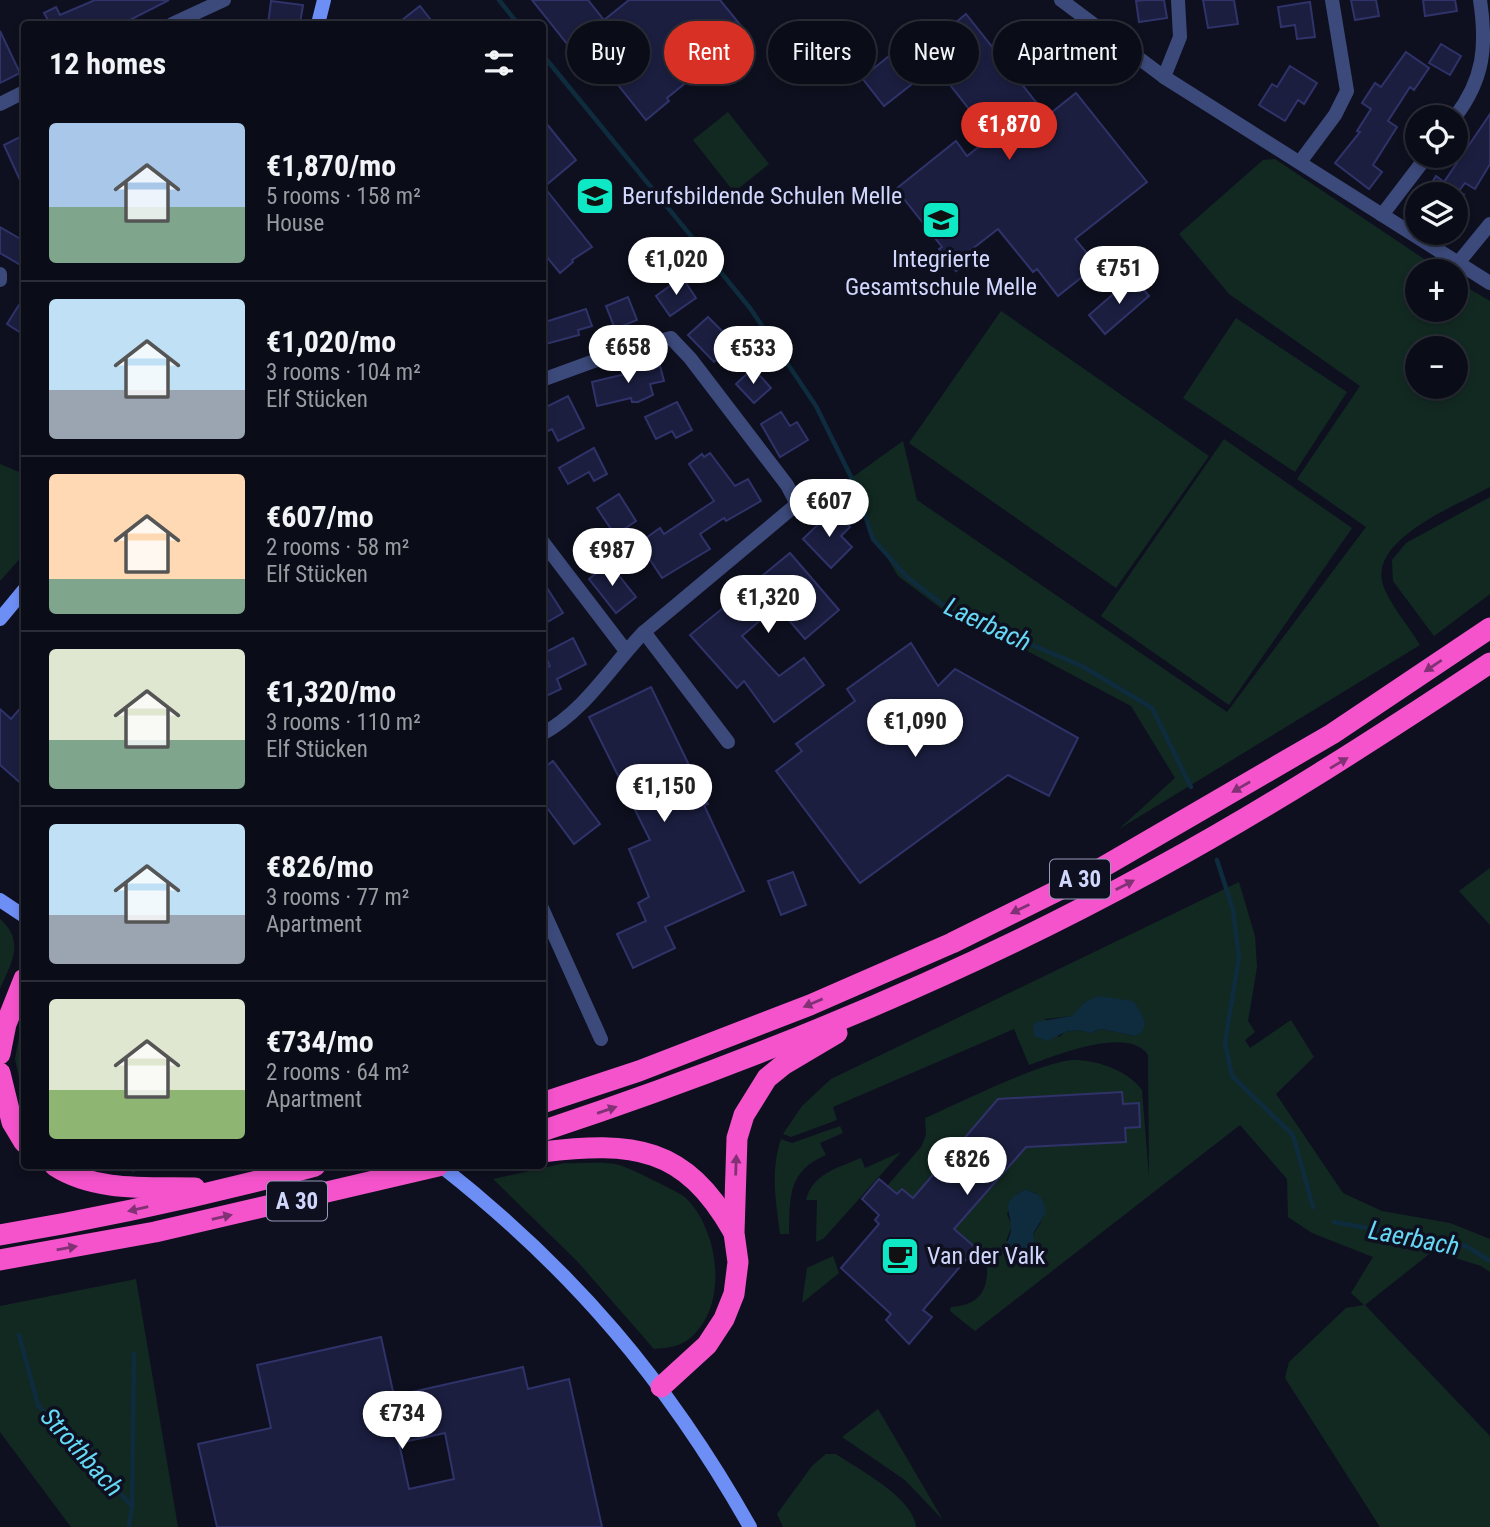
<!DOCTYPE html>
<meta charset="utf-8">
<style>
:root{--surface:#0a0c17;--page:#131520;--text:#f1f3f6;--muted:#999ba1;--line:#2a2c36;--accent:#d93025}
body{margin:0;font-family:"Roboto Condensed",sans-serif;background:var(--page);color:var(--text);height:100vh;display:flex;flex-direction:column;font-size:26px;white-space:nowrap}
*{box-sizing:border-box;margin:0}
p{font-size:23px;color:var(--muted)}
.icon{flex:none;width:38px;height:38px;fill:none;stroke:currentColor;stroke-width:2;stroke-linecap:round;stroke-linejoin:round}
.map{position:relative;flex:1;overflow:hidden}
.drawer{position:absolute;left:21px;top:21px;width:525px;height:1148px;display:flex;flex-direction:column;background:var(--surface);border-radius:7px;box-shadow:0 4px 10px #0003,0 0 0 2px var(--line)}
.drawer>*{flex:none}
.top-card{position:absolute;left:567px;top:21px;width:665px;height:63px;display:flex;gap:14px}
.buttons{position:absolute;left:1405px;top:105px;display:grid;gap:14px}
.buttons a{display:grid;place-items:center;width:63px;height:63px;border-radius:50%;background:var(--surface);box-shadow:0 4px 10px #0003,0 0 0 2px var(--line);font-size:35px}
.price{position:absolute;translate:-50% -60px;padding:0 16px;border-radius:24px;background:#fff;color:#222;font-size:23px;line-height:46px;filter:drop-shadow(0 2px 4px #0008)}
.price::after{content:'';position:absolute;left:50%;top:42px;width:21px;height:16px;margin-left:-10px;background:inherit;clip-path:polygon(0 0,100% 0,50% 100%)}
.price.selected{background:var(--accent);color:#fff}
ul{padding:0;list-style:none}
li{display:flex;align-items:center;gap:21px;height:175px;padding:0 28px}
li+li{border-top:2px solid var(--line)}
li span{display:grid;place-items:center;flex:none;width:196px;height:140px;border-radius:7px;color:#555}
li>.icon{margin-inline-start:auto}
span .icon{width:84px;height:84px;fill:#fffc;stroke-width:1}
li b{font-size:30px}
h2{display:flex;justify-content:space-between;align-items:center;height:84px;padding:0 28px;font-size:30px}
.pill{padding:0 24px;border-radius:32px;background:var(--surface);box-shadow:0 4px 10px #0003,0 0 0 2px var(--line);font-size:24px;line-height:63px}
.pill.selected{background:var(--accent);color:#fff}
.map>svg:first-child{display:block}
.green{fill:#122922;fill-rule:evenodd}
.water{fill:#0e2c3e}
.lines{fill:none;stroke-linecap:round;stroke-linejoin:round}
.stream{stroke:#0e2c3e;stroke-width:4.5}
.building{fill:#1b1e3f;stroke:#2f3369;stroke-width:2;fill-rule:evenodd}
.minor{stroke:#3c4a7b;stroke-width:14}
.tertiary{stroke:#3c4a7b;stroke-width:14}
.secondary{stroke:#6d8ef5;stroke-width:14}
.motorway{stroke:#f453cb;stroke-width:21}
.oneway{fill:#813275}
.labels{text-anchor:middle;stroke-width:7;stroke-linejoin:round;paint-order:stroke}
.shield{fill:#0e101f;stroke:#969bba;stroke-width:2}
.shield-label{font-size:23px;font-weight:bold;fill:#d0d6fc}
.poi-label{font-size:24px;fill:#d0d6fc;stroke:#0e101f;text-anchor:start}
.water-label{font-size:26px;font-style:italic;fill:#65d8f5;stroke:#0e101f}
</style>
<div class="map">
<svg width="1490" height="1527" viewBox="0 0 1490 1527">
<rect width="100%" height="100%" fill="#0e101f"/>
<g class="green">
<path d="M 728,112 L 769,164 L 734,192 L 693,140 Z"/>
<path d="M 1275,159 L 1442,271 L 1418,271 L 1418,310 L 1456,310 L 1456,281 L 1490,301 L 1490,487 C 1458,505 1368,539 1383,585 C 1389,603 1410,628 1420,645 L 1119,829 L 1175,778 L 1131,706 L 1003,638 L 946,612 L 898,576 L 843,484 L 903,441 L 917,500 L 1227,712 L 1366,527 L 1297,479 L 1360,386 L 1229,294 L 1179,234 L 1263,160 ZM 1418,348 L 1456,348 L 1456,387 L 1418,387 Z"/>
<path d="M 1001,311 L 1209,456 L 1116,588 L 909,443 Z"/>
<path d="M 1236,318 L 1347,392 L 1295,472 L 1183,398 Z"/>
<path d="M 1224,439 L 1352,528 L 1229,705 L 1101,616 Z"/>
<path d="M 0,464 L 24,474 L 24,554 L 0,581 Z"/>
<path d="M 1490,497 L 1490,594 L 1434,636 L 1393,581 L 1392,560 L 1406,543 Z"/>
<path d="M 1490,868 L 1490,925 L 1459,891 Z"/>
<path d="M 1239,882 L 1255,936 L 1257,967 L 1248,1021 L 1255,1032 L 1245,1040 L 1250,1048 L 1291,1020 L 1314,1057 L 1276,1094 L 1343,1193 L 1382,1211 L 1450,1223 L 1490,1239 L 1490,1272 L 1481,1266 L 1433,1251 L 1365,1305 L 1490,1436 L 1490,1527 L 1380,1527 L 1285,1378 L 1289,1362 L 1346,1308 L 1364,1305 L 1351,1293 L 1373,1257 L 1312,1233 L 1288,1217 L 1287,1179 L 1240,1125 L 975,1331 L 950,1311 L 951,1307 C 984,1305 990,1285 986,1256 L 954,1229 L 1026,1147 L 1125,1128 L 1138,1103 L 1123,1104 L 1122,1092 L 998,1099 L 913,1198 L 902,1189 L 897,1194 L 887,1186 L 921,1147 L 926,1135 L 925,1118 C 957,1104 1046,1059 1076,1060 C 1100,1061 1128,1071 1142,1090 L 1149,1177 L 1148,1055 C 1129,1025 1054,1056 1029,1065 L 1014,1029 L 833,1107 L 837,1120 L 791,1137 L 783,1134 L 802,1106 L 831,1079 ZM 1085,1002 L 1136,1036 L 1101,1029 L 1091,1033 L 1078,1030 L 1065,1032 L 1059,1037 L 1045,1019 L 1073,1016 ZM 1025,1190 L 1036,1193 L 1041,1222 L 1033,1235 L 1035,1243 L 1006,1241 L 1012,1226 L 1007,1214 L 1017,1194 Z"/>
<path d="M 0,919 C 26,942 11,963 0,989 Z"/>
<path d="M 24,1008 L 24,1101 L 15,1059 Z"/>
<path d="M 840,1126 L 843,1133 L 820,1143 L 826,1155 C 787,1171 790,1198 789,1234 L 780,1234 C 776,1200 770,1173 781,1139 L 792,1143 Z"/>
<path d="M 901,1152 L 824,1238 L 816,1242 L 817,1200 L 806,1200 C 813,1173 838,1168 861,1158 L 865,1168 Z"/>
<path d="M 565,1163 C 582,1164 603,1161 619,1165 C 628,1167 681,1193 686,1198 C 720,1232 729,1307 689,1339 C 679,1347 666,1348 654,1349 L 577,1261 L 493,1179 Z"/>
<path d="M 833,1256 L 839,1273 L 802,1303 L 807,1268 Z"/>
<path d="M 136,1279 L 178,1527 L 71,1527 L 0,1432 L 0,1306 Z"/>
<path d="M 878,1409 L 943,1520 L 905,1480 L 842,1437 Z"/>
<path d="M 826,1454 L 836,1454 C 858,1469 914,1498 916,1527 L 783,1527 L 777,1514 L 812,1466 Z"/>
</g>
<g class="water">
<path d="M 1098,996 L 1133,1001 C 1142,1013 1152,1027 1136,1036 L 1101,1029 L 1091,1033 L 1078,1030 L 1065,1032 L 1047,1041 L 1034,1036 L 1033,1027 L 1036,1022 L 1072,1016 L 1085,1002 Z"/>
<path d="M 1025,1190 C 1040,1193 1043,1198 1046,1212 L 1033,1234 L 1035,1244 L 1030,1252 L 1022,1257 L 1013,1256 L 1006,1249 C 1006,1241 1012,1235 1011,1227 C 1010,1209 1000,1202 1025,1190 Z"/>
</g>
<g class="lines">
<g class="stream">
<path d="M 499,0 L 518,24"/>
<path d="M 542,54 L 750,308 L 816,406 L 854,483 L 873,539 L 907,577 L 951,611 L 1082,666 L 1152,708 L 1191,787"/>
<path d="M 1217,860 L 1233,910 L 1239,958 L 1225,1042 L 1232,1076 L 1293,1135 L 1313,1207"/>
<path d="M 133,1170 L 134,1166"/>
<path d="M 1334,1222 L 1466,1246 L 1490,1261"/>
<path d="M 19,1335 L 38,1405 L 132,1506 L 129,1527"/>
<path d="M 132,1506 L 134,1354"/>
</g>
</g>
<g class="building">
<path d="M 95,0 L 169,0 L 122,24 L 37,24 L 48,20 L 44,13 L 56,7 L 60,15 Z"/>
<path d="M 532,0 L 588,0 L 604,20 L 629,0 L 720,0 L 747,33 L 667,98 L 669,101 L 646,120 L 599,61 L 588,70 Z"/>
<path d="M 1145,0 L 1164,0 L 1167,18 L 1139,22 L 1136,1 Z"/>
<path d="M 1203,0 L 1234,0 L 1238,24 L 1208,28 Z"/>
<path d="M 1351,0 L 1376,0 L 1379,16 L 1355,20 Z"/>
<path d="M 1423,0 L 1455,0 L 1457,11 L 1425,16 Z"/>
<path d="M 271,1 L 303,5 L 300,24 L 268,24 Z"/>
<path d="M 1310,2 L 1315,37 L 1297,39 L 1295,25 L 1281,27 L 1278,7 Z"/>
<path d="M 420,6 L 434,24 L 397,24 Z"/>
<path d="M 966,14 L 1047,116 L 1076,93 L 1147,182 L 1075,239 L 1097,265 L 1058,296 L 1037,269 L 1033,272 L 998,229 L 971,250 L 976,256 L 956,271 L 939,249 L 942,247 L 896,189 L 956,141 L 967,156 L 991,137 L 935,66 L 884,106 L 862,78 L 915,35 L 925,48 Z"/>
<path d="M 0,31 L 20,73 L 0,83 Z"/>
<path d="M 1441,44 L 1461,56 L 1450,75 L 1429,63 Z"/>
<path d="M 1406,52 L 1429,68 L 1414,90 L 1410,87 L 1388,121 L 1397,127 L 1373,165 L 1382,172 L 1369,189 L 1335,163 L 1360,132 L 1357,131 L 1371,109 L 1362,103 L 1375,83 L 1381,87 Z"/>
<path d="M 1290,66 L 1317,83 L 1304,104 L 1298,100 L 1285,121 L 1259,105 L 1272,84 L 1277,87 Z"/>
<path d="M 1490,114 L 1490,164 L 1475,189 L 1465,183 L 1459,191 L 1463,194 L 1425,194 L 1436,176 L 1444,182 Z"/>
<path d="M 542,118 L 576,160 L 544,187 L 592,247 L 572,260 L 573,262 L 560,273 L 542,251 Z"/>
<path d="M 24,135 L 24,189 L 4,145 Z"/>
<path d="M 0,227 L 24,241 L 24,267 L 0,253 Z"/>
<path d="M 682,277 L 696,298 L 670,316 L 656,296 Z"/>
<path d="M 1133,277 L 1149,296 L 1105,334 L 1089,315 Z"/>
<path d="M 24,297 L 24,335 L 7,324 Z"/>
<path d="M 628,297 L 637,320 L 615,329 L 606,306 Z"/>
<path d="M 586,309 L 592,326 L 578,330 L 579,335 L 542,345 L 542,323 Z"/>
<path d="M 708,317 L 735,344 L 714,362 L 688,335 Z"/>
<path d="M 659,362 L 664,381 L 650,384 L 653,395 L 638,402 L 632,402 L 631,398 L 597,406 L 592,382 L 625,374 L 624,371 Z"/>
<path d="M 753,368 L 771,388 L 754,403 L 736,384 Z"/>
<path d="M 568,396 L 584,428 L 558,441 L 552,429 L 542,434 L 542,409 Z"/>
<path d="M 677,402 L 692,430 L 676,438 L 672,431 L 656,439 L 645,417 Z"/>
<path d="M 781,412 L 790,426 L 797,422 L 808,440 L 780,457 L 761,424 Z"/>
<path d="M 594,448 L 607,474 L 594,481 L 589,472 L 568,484 L 559,468 Z"/>
<path d="M 710,453 L 735,486 L 748,479 L 761,501 L 726,521 L 724,518 L 700,534 L 710,549 L 662,578 L 639,543 L 660,528 L 664,534 L 714,501 L 689,464 L 702,454 L 704,457 Z"/>
<path d="M 619,494 L 636,521 L 615,535 L 597,508 Z"/>
<path d="M 833,510 L 850,527 L 841,536 L 852,547 L 831,568 L 803,539 Z"/>
<path d="M 790,553 L 839,610 L 805,639 L 777,606 L 742,636 L 779,676 L 804,658 L 824,685 L 774,722 L 744,681 L 737,688 L 690,635 Z"/>
<path d="M 609,563 L 636,597 L 616,613 L 589,579 Z"/>
<path d="M 542,580 L 563,613 L 542,625 Z"/>
<path d="M 573,638 L 586,664 L 557,679 L 561,689 L 542,698 L 542,670 L 550,666 L 544,653 Z"/>
<path d="M 911,643 L 938,686 L 955,669 L 1078,738 L 1049,796 L 1008,775 L 860,883 L 776,771 L 802,751 L 796,744 L 855,701 L 847,689 Z"/>
<path d="M 651,687 L 708,804 L 704,805 L 744,891 L 665,927 L 675,948 L 633,968 L 617,934 L 646,921 L 638,903 L 649,897 L 629,849 L 650,840 L 589,717 Z"/>
<path d="M 24,704 L 24,786 L 0,765 L 0,709 L 11,719 Z"/>
<path d="M 553,761 L 600,824 L 574,844 L 542,801 L 542,769 Z"/>
<path d="M 793,872 L 806,905 L 781,915 L 768,881 Z"/>
<path d="M 1122,1092 L 1123,1104 L 1139,1103 L 1140,1127 L 1125,1128 L 1126,1142 L 1026,1147 L 954,1229 L 976,1248 L 923,1310 L 932,1317 L 909,1344 L 886,1320 L 891,1314 L 841,1268 L 879,1224 L 875,1220 L 879,1215 L 862,1199 L 879,1179 L 897,1194 L 902,1189 L 913,1198 L 998,1099 Z"/>
<path d="M 381,1337 L 394,1396 L 523,1367 L 528,1389 L 569,1379 L 602,1527 L 217,1527 L 198,1444 L 271,1428 L 257,1365 ZM 445,1433 L 454,1479 L 409,1489 L 399,1443 Z"/>
</g>
<g class="lines">
<g class="minor">
<path d="M 1061,0 L 1164,77 L 1490,283"/>
<path d="M 1164,77 L 1180,37 L 1178,0"/>
<path d="M 1455,117 C 1484,79 1487,46 1480,0"/>
<path d="M 1300,162 L 1335,115 L 1347,91 L 1332,0"/>
<path d="M 1382,215 L 1427,156"/>
<path d="M 1458,263 L 1490,224"/>
<path d="M 0,274 L 0,280"/>
<path d="M 542,380 L 627,349 L 671,338 L 690,358 L 787,485 L 797,504 L 644,632 C 611,666 585,711 542,734"/>
<path d="M 542,541 L 626,651"/>
<path d="M 644,632 L 728,742"/>
<path d="M 542,908 L 601,1039"/>
</g>
<g class="tertiary">
<path d="M 172,24 L 224,0"/>
<path d="M 0,104 L 24,92"/>
</g>
<g class="secondary">
<path d="M 318,24 L 324,0"/>
<path d="M 0,619 L 24,590"/>
<path d="M 0,900 L 24,916"/>
<path d="M 441,1166 C 573,1270 667,1380 750,1527"/>
</g>
<g class="motorway">
<path d="M 0,1054 L 6,1024 L 24,979"/>
<path d="M 0,1073 L 12,1122 L 24,1142"/>
<path d="M 542,1103 L 639,1071 L 810,1005 L 952,943 L 1091,874 L 1332,734 L 1490,628"/>
<path d="M 542,1131 C 753,1061 959,977 1154,870 C 1270,807 1380,736 1490,663"/>
<path d="M 542,1152 C 633,1141 685,1146 733,1231"/>
<path d="M 55,1166 C 95,1192 148,1187 195,1188"/>
<path d="M 0,1235 C 106,1217 211,1194 315,1166"/>
<path d="M 0,1260 L 155,1232 L 438,1166"/>
<path d="M 661,1387 L 707,1345 L 724,1319 L 734,1294 L 738,1262 L 734,1233 L 737,1138 L 744,1115 L 767,1078 L 783,1065 L 837,1033"/>
</g>
</g>
<defs><path id="oneway-solid" d="M-6-.8H1V-3.2L6.5 0L1 3.2V.8H-6Z" transform="scale(1.75)"/></defs>
<g class="oneway">
<use href="#oneway-solid" transform="translate(1433 666) rotate(146)"/>
<use href="#oneway-solid" transform="translate(1339 763) rotate(-31)"/>
<use href="#oneway-solid" transform="translate(1241 787) rotate(150)"/>
<use href="#oneway-solid" transform="translate(1125 885) rotate(-27)"/>
<use href="#oneway-solid" transform="translate(1020 909) rotate(154)"/>
<use href="#oneway-solid" transform="translate(813 1003) rotate(157)"/>
<use href="#oneway-solid" transform="translate(607 1110) rotate(-19)"/>
<use href="#oneway-solid" transform="translate(736 1165) rotate(-88)"/>
<use href="#oneway-solid" transform="translate(138 1209) rotate(167)"/>
<use href="#oneway-solid" transform="translate(222 1217) rotate(-13)"/>
<use href="#oneway-solid" transform="translate(67 1248) rotate(-10)"/>
</g>
<defs>
<g id="school-square" transform="scale(2.0125)"><rect x="-9" y="-9" width="18" height="18" rx="4" fill="#0fe8c4" stroke="#0e101f"/><path d="M0-5L7-2L0 1L-7-2ZM-4 1L0 2.5L4 1V4Q0 6-4 4Z" fill="#111"/></g>
<g id="cafe-square" transform="scale(2.0125)"><rect x="-9" y="-9" width="18" height="18" rx="4" fill="#0fe8c4" stroke="#0e101f"/><path d="M-5.5-4.5H6V0H3Q3 3.5 0 3.5H-2.5Q-5.5 3.5-5.5 0ZM3-3.2v2h1.7v-2ZM-6 4.5H4V6H-6Z" fill="#111"/></g>
</defs>
<g fill-rule="evenodd">
<use href="#school-square" x="595" y="196"/>
<use href="#school-square" x="941" y="220"/>
<use href="#cafe-square" x="900" y="1256"/>
</g>
<g class="labels">
<g class="shield">
<rect x="1050" y="859.5" width="60" height="39" rx="5"/>
<rect x="267" y="1181.5" width="60" height="39" rx="5"/>
</g>
<g class="shield-label">
<text x="1080" y="887">A 30</text>
<text x="297" y="1209">A 30</text>
</g>
<g class="poi-label">
<text x="622" y="204">Berufsbildende Schulen Melle</text>
<text x="941" y="267" text-anchor="middle">Integrierte<tspan x="941" dy="28">Gesamtschule Melle</tspan></text>
<text x="927" y="1264">Van der Valk</text>
</g>
<g class="water-label">
<text transform="translate(988 624) rotate(25)" y="9">Laerbach</text>
<text transform="translate(1414 1238) rotate(11)" y="9">Laerbach</text>
<text transform="translate(82 1452) rotate(48)" y="9">Strothbach</text>
</g>
</g>
</svg>
<div class="buttons">
<a><svg class="icon" aria-label="locate" viewBox="0 0 24 24"><circle cx="12" cy="12" r="6"/><path d="M12 2v4M12 18v4M2 12h4M18 12h4"/></svg></a>
<a><svg class="icon" aria-label="layers" viewBox="0 0 24 24"><path d="M12 4l9 5-9 5-9-5zM3 14l9 5 9-5"/></svg></a>
<a>+</a>
<a>−</a>
</div>
<b class="price selected" style="left:1009px;top:162px">€1,870</b>
<b class="price" style="left:676px;top:297px">€1,020</b>
<b class="price" style="left:1119px;top:306px">€751</b>
<b class="price" style="left:628px;top:385px">€658</b>
<b class="price" style="left:753px;top:386px">€533</b>
<b class="price" style="left:829px;top:539px">€607</b>
<b class="price" style="left:612px;top:588px">€987</b>
<b class="price" style="left:768px;top:635px">€1,320</b>
<b class="price" style="left:915px;top:759px">€1,090</b>
<b class="price" style="left:664px;top:824px">€1,150</b>
<b class="price" style="left:967px;top:1197px">€826</b>
<b class="price" style="left:402px;top:1451px">€734</b>
<div class="top-card">
<a class="pill">Buy</a>
<a class="pill selected">Rent</a>
<a class="pill">Filters</a>
<a class="pill">New</a>
<a class="pill">Apartment</a>
</div>
<section class="drawer">
<h2>12 homes<svg class="icon" aria-label="filters" viewBox="0 0 24 24"><path d="M4 7h16M4 17h16"/><circle cx="9" cy="7" r="2"/><circle cx="15" cy="17" r="2"/></svg></h2>
<ul>
<li><span style="background:linear-gradient(#a9c7e8 60%,#7fa58c 0)"><svg class="icon" aria-label="home" viewBox="0 0 24 24"><path d="M3 11l9-7 9 7M6 9v11h12V9"/></svg></span><div><b>€1,870/mo</b><p>5 rooms · 158 m²</p><p>House</p></div></li>
<li><span style="background:linear-gradient(#bfe0f5 65%,#9aa5b1 0)"><svg class="icon" aria-label="home" viewBox="0 0 24 24"><path d="M3 11l9-7 9 7M6 9v11h12V9"/></svg></span><div><b>€1,020/mo</b><p>3 rooms · 104 m²</p><p>Elf Stücken</p></div></li>
<li><span style="background:linear-gradient(#ffd9b3 75%,#7fa58c 0)"><svg class="icon" aria-label="home" viewBox="0 0 24 24"><path d="M3 11l9-7 9 7M6 9v11h12V9"/></svg></span><div><b>€607/mo</b><p>2 rooms · 58 m²</p><p>Elf Stücken</p></div></li>
<li><span style="background:linear-gradient(#dfe7d0 65%,#7fa58c 0)"><svg class="icon" aria-label="home" viewBox="0 0 24 24"><path d="M3 11l9-7 9 7M6 9v11h12V9"/></svg></span><div><b>€1,320/mo</b><p>3 rooms · 110 m²</p><p>Elf Stücken</p></div></li>
<li><span style="background:linear-gradient(#bfe0f5 65%,#9aa5b1 0)"><svg class="icon" aria-label="home" viewBox="0 0 24 24"><path d="M3 11l9-7 9 7M6 9v11h12V9"/></svg></span><div><b>€826/mo</b><p>3 rooms · 77 m²</p><p>Apartment</p></div></li>
<li><span style="background:linear-gradient(#dfe7d0 65%,#8fb573 0)"><svg class="icon" aria-label="home" viewBox="0 0 24 24"><path d="M3 11l9-7 9 7M6 9v11h12V9"/></svg></span><div><b>€734/mo</b><p>2 rooms · 64 m²</p><p>Apartment</p></div></li>
</ul>
</section>
</div>
